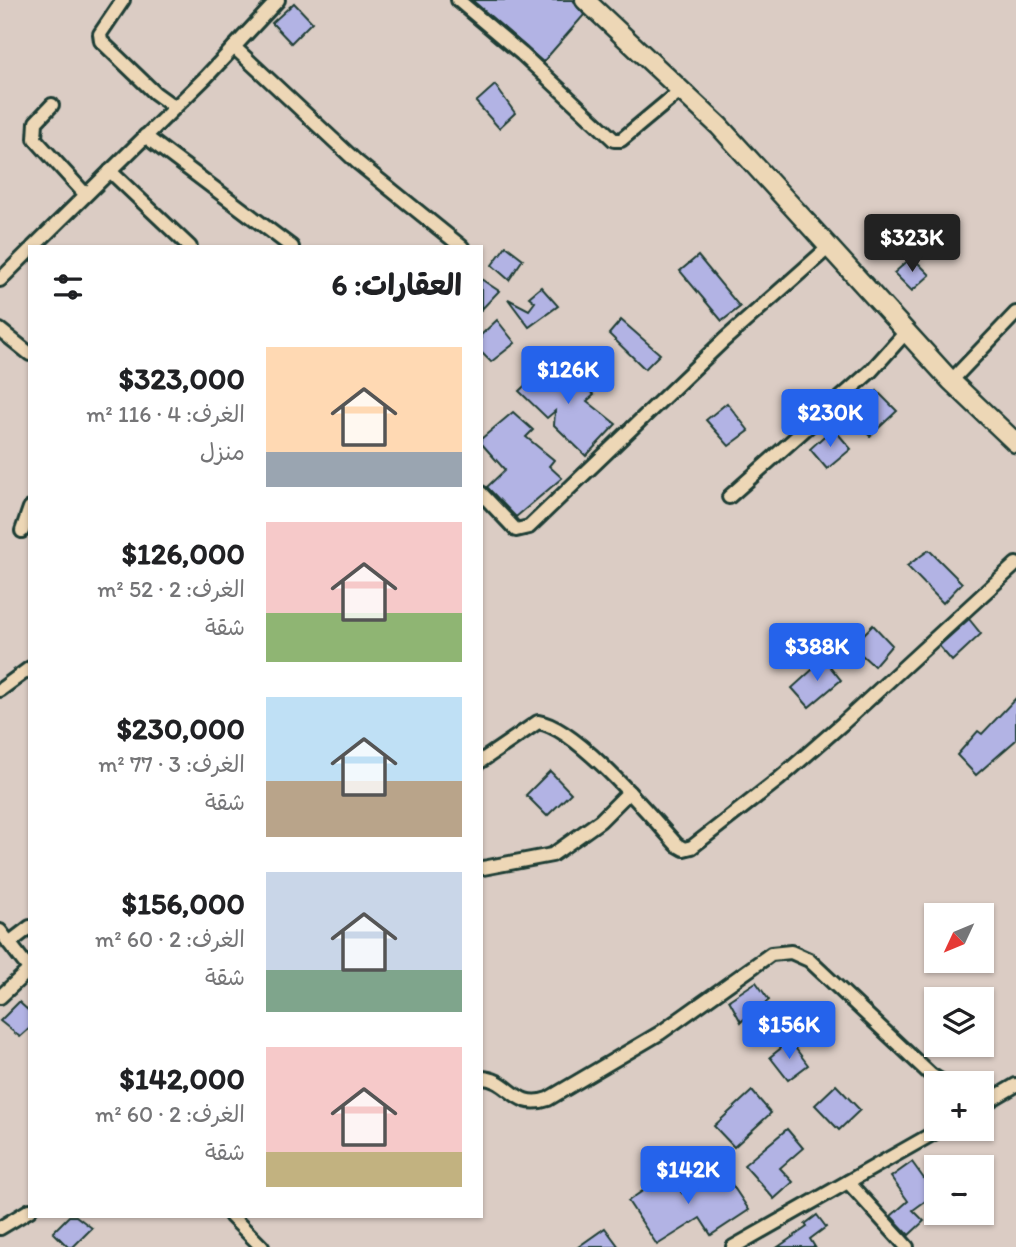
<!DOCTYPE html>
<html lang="ar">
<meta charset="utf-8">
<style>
:root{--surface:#fff;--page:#f6f6f6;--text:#202124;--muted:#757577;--accent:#2563eb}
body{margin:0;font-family:Itim,"Playpen Sans Arabic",sans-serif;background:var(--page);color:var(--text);direction:rtl;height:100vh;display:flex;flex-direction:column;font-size:26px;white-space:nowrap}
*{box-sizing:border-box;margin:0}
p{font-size:23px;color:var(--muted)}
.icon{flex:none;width:38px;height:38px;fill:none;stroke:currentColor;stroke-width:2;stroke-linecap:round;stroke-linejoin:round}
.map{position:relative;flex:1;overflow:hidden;direction:ltr}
.panel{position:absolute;left:28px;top:245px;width:455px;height:973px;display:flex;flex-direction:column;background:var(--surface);border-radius:0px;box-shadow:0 2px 5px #0004;direction:rtl}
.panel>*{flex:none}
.needle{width:46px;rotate:226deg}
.tools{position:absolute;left:924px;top:903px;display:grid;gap:14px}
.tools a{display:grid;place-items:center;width:70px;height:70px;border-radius:0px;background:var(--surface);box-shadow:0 2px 5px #0004;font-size:35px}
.price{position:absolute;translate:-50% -60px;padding:0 16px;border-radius:7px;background:var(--accent);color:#fff;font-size:23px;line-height:46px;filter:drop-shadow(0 2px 4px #0008)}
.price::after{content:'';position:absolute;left:50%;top:42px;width:21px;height:16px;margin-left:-10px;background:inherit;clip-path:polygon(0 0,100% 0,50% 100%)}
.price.selected{background:#222;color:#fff}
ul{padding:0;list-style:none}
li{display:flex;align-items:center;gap:21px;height:175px;padding:0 21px}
li span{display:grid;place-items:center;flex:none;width:196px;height:140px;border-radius:0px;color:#555}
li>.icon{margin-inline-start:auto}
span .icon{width:84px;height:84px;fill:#fffc;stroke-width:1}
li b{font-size:30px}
h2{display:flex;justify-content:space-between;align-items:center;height:84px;padding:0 21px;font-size:30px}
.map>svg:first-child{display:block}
.building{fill:#b2b3e4;stroke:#1f3d34;stroke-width:2}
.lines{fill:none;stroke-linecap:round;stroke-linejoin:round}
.street-casing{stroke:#1f3d34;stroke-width:18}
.secondary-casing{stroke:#1f3d34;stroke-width:23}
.street{stroke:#edd7b6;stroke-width:12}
.secondary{stroke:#edd7b6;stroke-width:18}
</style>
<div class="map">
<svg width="1016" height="1247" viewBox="0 0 1016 1247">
<rect width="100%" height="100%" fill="#dbccc4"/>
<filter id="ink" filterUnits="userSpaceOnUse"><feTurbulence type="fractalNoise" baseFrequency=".0143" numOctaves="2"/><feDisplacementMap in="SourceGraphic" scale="14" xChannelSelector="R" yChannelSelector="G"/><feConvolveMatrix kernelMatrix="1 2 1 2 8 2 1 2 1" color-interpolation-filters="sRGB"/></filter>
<g filter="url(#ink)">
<g class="building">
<path d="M 472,0 L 573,0 L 584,15 L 543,62 Z"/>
<path d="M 294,3 L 312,22 L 291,43 L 272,23 Z"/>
<path d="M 495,85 L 515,113 L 499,128 L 476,102 Z"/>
<path d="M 506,246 L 523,259 L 509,280 L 492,265 Z"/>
<path d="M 698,256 L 740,307 L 722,321 L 680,271 Z"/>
<path d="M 912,257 L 930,275 L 912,291 L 894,273 Z"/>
<path d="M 481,279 L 499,291 L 481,310 Z"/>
<path d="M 541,287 L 558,306 L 529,327 L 508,299 L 529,310 L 535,302 L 529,297 Z"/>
<path d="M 497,320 L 515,343 L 491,362 L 481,352 L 481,335 Z"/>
<path d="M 621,320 L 660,354 L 645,369 L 609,334 Z"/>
<path d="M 554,358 L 594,395 L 587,401 L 616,424 L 586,456 L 554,425 L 555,411 L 547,418 L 519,391 Z"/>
<path d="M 877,391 L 897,411 L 870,436 L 850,416 Z"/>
<path d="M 727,403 L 749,431 L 729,446 L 706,420 Z"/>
<path d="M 513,412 L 533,430 L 526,437 L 554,460 L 549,466 L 562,478 L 516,517 L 487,487 L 505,470 L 481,443 L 481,439 Z"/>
<path d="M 833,428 L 851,449 L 827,469 L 810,449 Z"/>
<path d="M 929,550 L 962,583 L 943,603 L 907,566 Z"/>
<path d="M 969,619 L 981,634 L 952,661 L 939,646 Z"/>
<path d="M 873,625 L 892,645 L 874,666 L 852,646 Z"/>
<path d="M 824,659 L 841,680 L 809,707 L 792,688 Z"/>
<path d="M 1016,698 L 1016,740 L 976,775 L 957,755 L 978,731 L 982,734 Z"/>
<path d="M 550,771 L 571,793 L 547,816 L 526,795 Z"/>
<path d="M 756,982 L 769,1000 L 762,1006 L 766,1011 L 747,1024 L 744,1019 L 741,1022 L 729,1000 Z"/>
<path d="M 19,1002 L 30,1012 L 30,1028 L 20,1037 L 0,1021 Z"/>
<path d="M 790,1041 L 808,1065 L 788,1080 L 770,1057 Z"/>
<path d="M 836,1085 L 860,1110 L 839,1130 L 815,1105 Z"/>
<path d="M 752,1091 L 771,1113 L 734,1147 L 714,1126 Z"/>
<path d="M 787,1129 L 803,1148 L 780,1168 L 793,1182 L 774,1199 L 744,1165 Z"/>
<path d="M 912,1162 L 935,1194 L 913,1210 L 924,1221 L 909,1235 L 891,1216 L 908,1201 L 891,1177 Z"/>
<path d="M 721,1168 L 749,1210 L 711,1235 L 700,1218 L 657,1245 L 628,1201 L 669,1173 L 682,1193 Z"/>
<path d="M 817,1215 L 826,1227 L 810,1239 L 815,1247 L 778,1247 L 807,1227 L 805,1224 Z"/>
<path d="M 69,1216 L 76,1216 L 92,1228 L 73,1247 L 68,1247 L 53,1232 Z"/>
<path d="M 605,1228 L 619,1247 L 578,1247 Z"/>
</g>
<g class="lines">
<g class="street-casing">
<g id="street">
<path d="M 123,0 L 100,34 L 101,41 L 155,93 L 173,106"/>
<path d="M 458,0 L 522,54 L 614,140 L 621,140 L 681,90"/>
<path d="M 234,47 L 357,162 L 462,247"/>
<path d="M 52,105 L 36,122 L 35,139 L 85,194"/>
<path d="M 145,136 L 292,247"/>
<path d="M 110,171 L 190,247"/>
<path d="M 33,247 L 206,77 L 278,0"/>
<path d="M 0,280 L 30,250"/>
<path d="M 0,330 L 30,354"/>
<path d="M 951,381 L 1016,313"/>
<path d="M 481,493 L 516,530 L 529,527 L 724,340 L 829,247"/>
<path d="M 729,497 L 871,371 L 906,332"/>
<path d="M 22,531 L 30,508"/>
<path d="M 0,690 L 30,668"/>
<path d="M 481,761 L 538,722 C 576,727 649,814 677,845 L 684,849 L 692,847 L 779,779 L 842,724 L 1016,564"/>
<path d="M 483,868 L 552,855 L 600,821 L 629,792"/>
<path d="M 0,931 L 30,970"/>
<path d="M 9,943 L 30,927"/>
<path d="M 0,997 L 29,970"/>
<path d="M 481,1078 C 510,1078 514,1111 548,1099 L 660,1033 L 771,954 L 791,952 L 809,960 L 931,1075 L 944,1083"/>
<path d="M 982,1105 L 1016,1085"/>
<path d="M 848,1182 L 907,1247"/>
<path d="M 231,1216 L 262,1247"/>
<path d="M 0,1228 L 30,1210"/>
<path d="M 733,1247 L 941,1129"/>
</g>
</g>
<g class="secondary-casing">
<path id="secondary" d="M 585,0 L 719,126 L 951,381 L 1016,443"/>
</g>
<use href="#street" class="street"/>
<use href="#secondary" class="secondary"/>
</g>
</g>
</svg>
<div class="tools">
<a><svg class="needle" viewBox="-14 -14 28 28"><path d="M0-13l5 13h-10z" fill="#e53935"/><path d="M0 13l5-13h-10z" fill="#757577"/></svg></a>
<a><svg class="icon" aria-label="layers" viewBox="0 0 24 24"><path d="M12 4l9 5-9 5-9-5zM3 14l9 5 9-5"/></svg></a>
<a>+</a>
<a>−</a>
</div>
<b class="price selected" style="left:912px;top:274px">$323K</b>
<b class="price" style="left:568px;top:406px">$126K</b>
<b class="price" style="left:830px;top:449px">$230K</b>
<b class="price" style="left:817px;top:683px">$388K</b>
<b class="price" style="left:789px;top:1061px">$156K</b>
<b class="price" style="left:688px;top:1206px">$142K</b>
<section class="panel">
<h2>العقارات: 6<svg class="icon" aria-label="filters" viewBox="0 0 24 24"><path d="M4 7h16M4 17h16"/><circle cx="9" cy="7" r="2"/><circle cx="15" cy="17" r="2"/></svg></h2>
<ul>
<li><span style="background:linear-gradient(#ffd9b3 75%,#9aa5b1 0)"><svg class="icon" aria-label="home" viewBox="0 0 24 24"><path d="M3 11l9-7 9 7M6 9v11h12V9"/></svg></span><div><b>$323,000</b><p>الغرف: 4 · 116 m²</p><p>منزل</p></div></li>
<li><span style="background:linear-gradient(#f6c9c9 65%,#8fb573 0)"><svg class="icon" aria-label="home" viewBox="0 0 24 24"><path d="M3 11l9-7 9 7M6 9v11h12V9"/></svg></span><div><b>$126,000</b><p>الغرف: 2 · 52 m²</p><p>شقة</p></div></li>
<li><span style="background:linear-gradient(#bfe0f5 60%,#b9a48a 0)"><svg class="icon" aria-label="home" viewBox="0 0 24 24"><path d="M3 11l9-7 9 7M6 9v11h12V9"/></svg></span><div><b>$230,000</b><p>الغرف: 3 · 77 m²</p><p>شقة</p></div></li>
<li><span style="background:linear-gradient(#c9d6e8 70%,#7fa58c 0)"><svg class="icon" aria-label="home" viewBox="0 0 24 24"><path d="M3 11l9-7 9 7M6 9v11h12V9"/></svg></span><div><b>$156,000</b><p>الغرف: 2 · 60 m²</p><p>شقة</p></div></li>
<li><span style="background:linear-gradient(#f6c9c9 75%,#c2b280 0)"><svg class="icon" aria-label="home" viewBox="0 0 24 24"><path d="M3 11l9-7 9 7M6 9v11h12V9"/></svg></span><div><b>$142,000</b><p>الغرف: 2 · 60 m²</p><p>شقة</p></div></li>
</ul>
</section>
</div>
